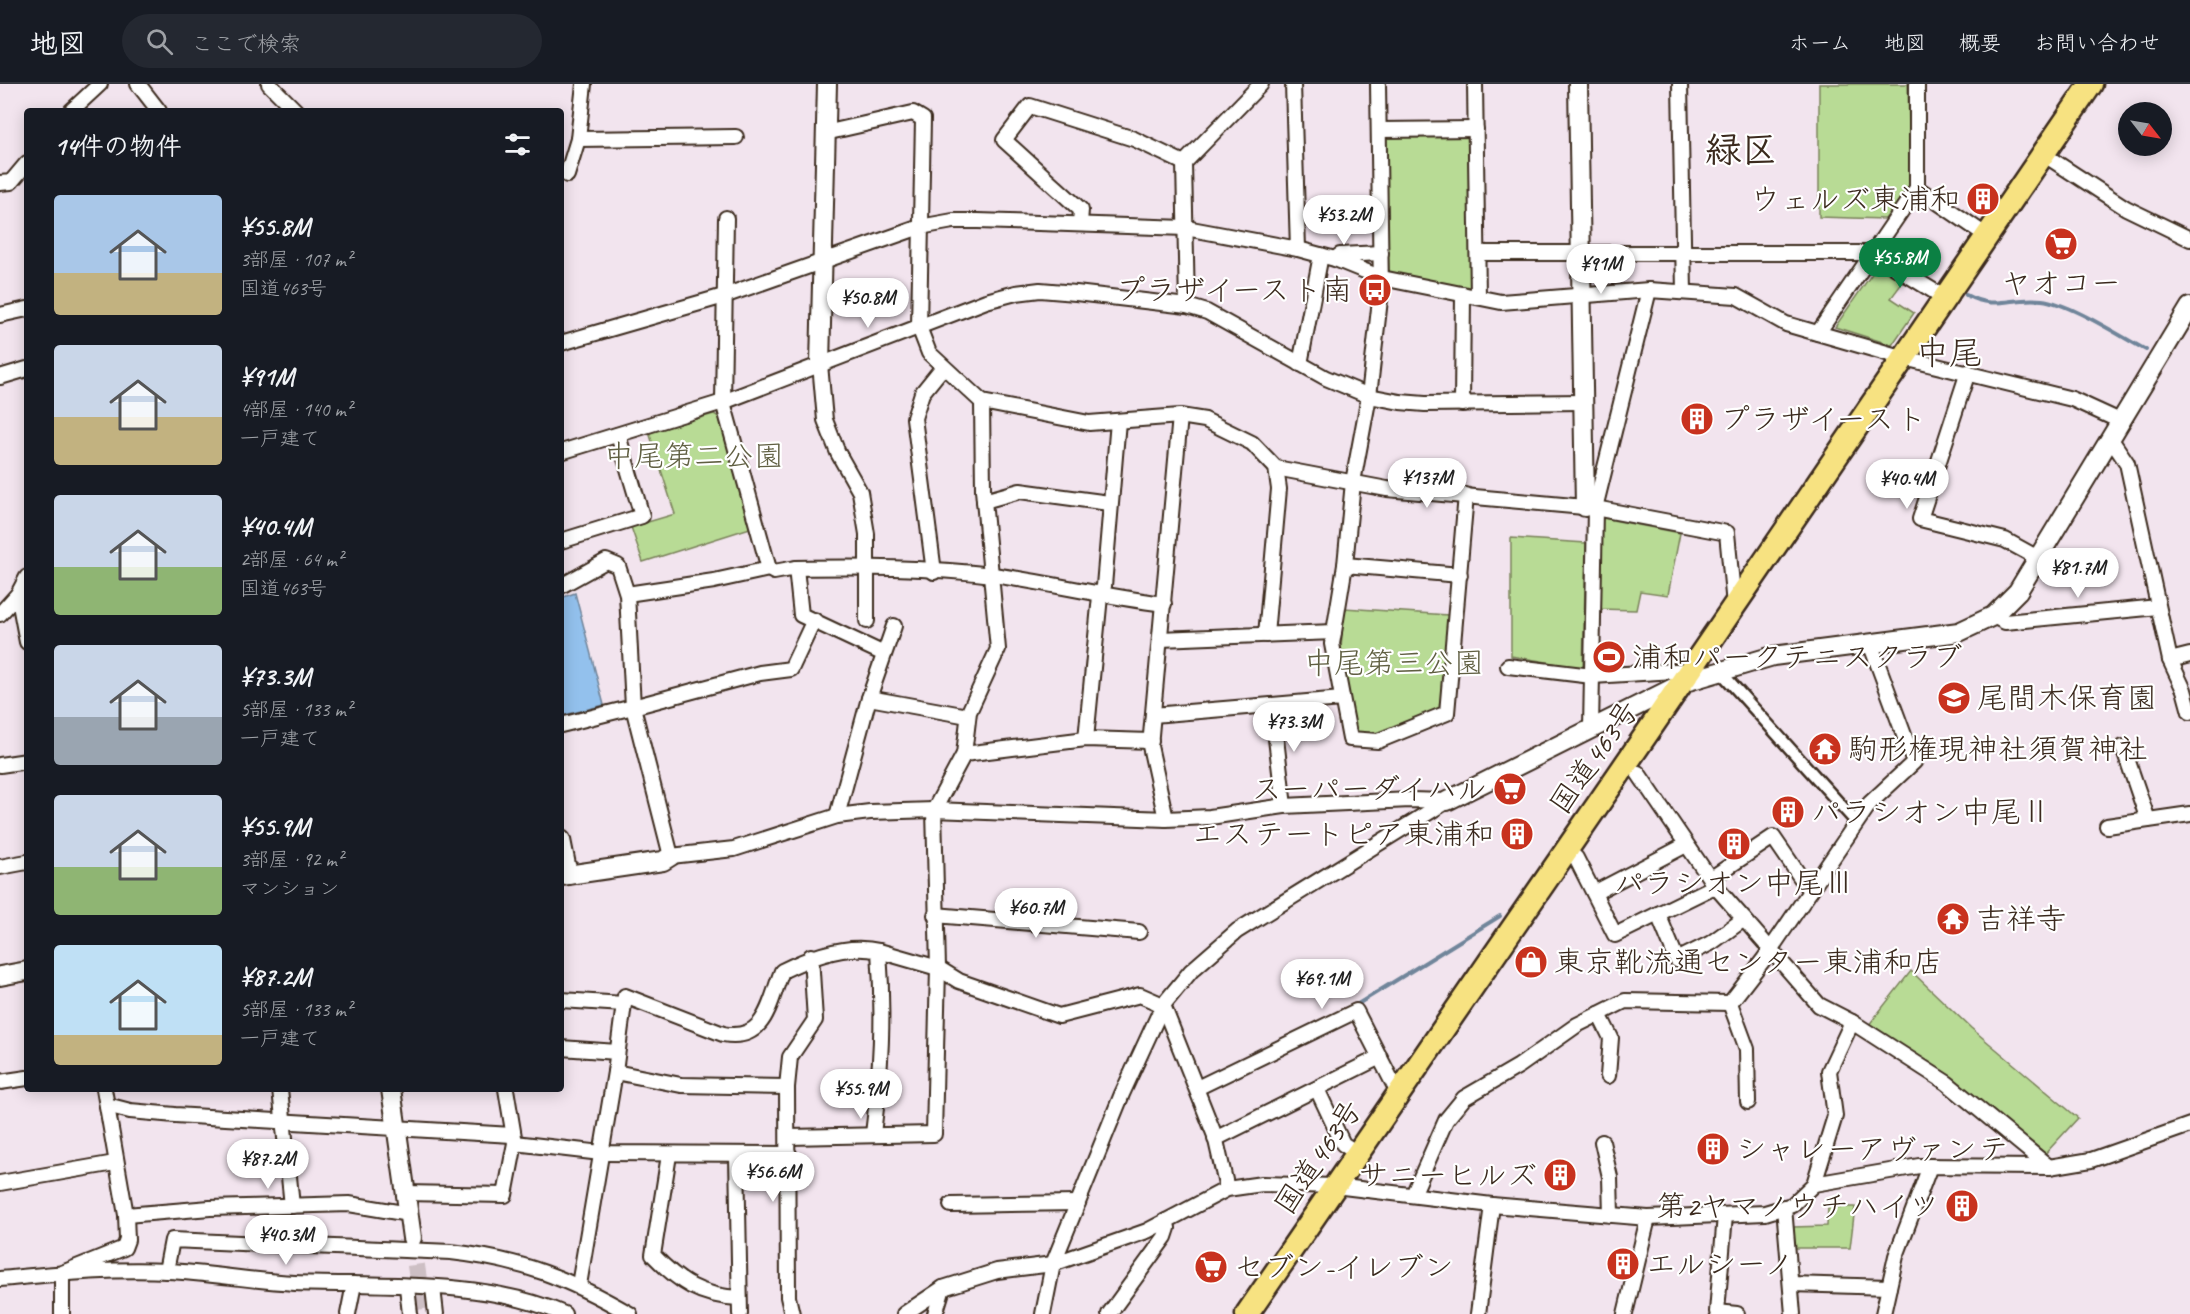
<!DOCTYPE html>
<html lang="ja">
<meta charset="utf-8">
<style>
:root{--surface:#171b24;--page:#242831;--text:#f1f3f6;--muted:#9ea1a6;--line:#363941;--accent:#0b8043}
body{margin:0;font-family:Caveat,"Klee One",sans-serif;background:var(--page);color:var(--text);height:100vh;display:flex;flex-direction:column;font-size:22px;white-space:nowrap}
*{box-sizing:border-box;margin:0}
p{font-size:20px;color:var(--muted)}
.icon{flex:none;width:33px;height:33px;fill:none;stroke:currentColor;stroke-width:2;stroke-linecap:round;stroke-linejoin:round}
.map{position:relative;flex:1;overflow:hidden}
.sheet{position:absolute;left:24px;top:24px;width:540px;height:984px;display:flex;flex-direction:column;background:var(--surface);border-radius:6px;box-shadow:0 3px 15px #0003}
.sheet>*{flex:none}
.needle{width:39px;rotate:121deg}
.buttons{position:absolute;left:2118px;top:18px;display:grid;gap:12px}
.buttons a{display:grid;place-items:center;width:54px;height:54px;border-radius:50%;background:var(--surface);box-shadow:0 3px 15px #0003;font-size:30px}
.price{position:absolute;translate:-50% -51px;padding:0 14px;border-radius:21px;background:#fff;color:#222;font-size:20px;line-height:39px;filter:drop-shadow(0 2px 3px #0008)}
.price::after{content:'';position:absolute;left:50%;top:36px;width:18px;height:14px;margin-left:-9px;background:inherit;clip-path:polygon(0 0,100% 0,50% 100%)}
.price.selected{background:var(--accent);color:#fff}
ul{padding:0;list-style:none}
li{display:flex;align-items:center;gap:18px;height:150px;padding:0 30px}
li span{display:grid;place-items:center;flex:none;width:168px;height:120px;border-radius:6px;color:#555}
li>.icon{margin-inline-start:auto}
span .icon{width:72px;height:72px;fill:#fffc;stroke-width:1}
li b{font-size:26px}
h2{display:flex;justify-content:space-between;align-items:center;height:72px;padding:0 30px;font-size:26px}
header{display:flex;align-items:center;gap:36px;box-sizing:border-box;height:84px;padding:0 30px;background:var(--surface);border-bottom:2px solid var(--line)}
header strong{font-size:28px}
nav{display:flex;gap:33px;margin-inline-start:auto;font-size:21px}
.search{width:420px;height:54px;background:var(--page);display:flex;align-items:center;gap:15px;box-sizing:border-box;padding:0 21px;border-radius:33px;color:var(--muted);font-size:22px}
.map>svg:first-child{display:block}
.green{fill:#b8db95;stroke:#7a825a;stroke-width:1.5}
.water{fill:#93c1ed;stroke:#70859a;stroke-width:1.5}
.lines{fill:none;stroke-linecap:round;stroke-linejoin:round}
.stream{stroke:#70859a;stroke-width:4}
.tertiary-tunnel{stroke:#cdbfc4;stroke-width:18;stroke-dasharray:18 9;stroke-linecap:butt}
.pedestrian-casing{stroke:#3b2a1e;stroke-width:15}
.minor-casing{stroke:#3b2a1e;stroke-width:18}
.tertiary-casing{stroke:#3b2a1e;stroke-width:22}
.trunk-casing{stroke:#3b2a1e;stroke-width:27}
.pedestrian{stroke:#fff;stroke-width:10}
.minor{stroke:#fff;stroke-width:14}
.tertiary{stroke:#fff;stroke-width:18}
.trunk{stroke:#f7e281;stroke-width:22}
.labels{text-anchor:middle;stroke-width:4.5;stroke-linejoin:round;paint-order:stroke}
.poi-label{font-size:30px;fill:#3b2a1e;stroke:#fff;text-anchor:start}
.park-label{font-size:30px;fill:#605f42;stroke:#fff}
.street-label{font-size:30px;fill:#3b2a1e;stroke:#fff}
.quarter-label{font-size:33px;fill:#3b2a1e;stroke:#fff}
.district-label{font-size:36px;font-weight:bold;fill:#3b2a1e;stroke:#fff}
</style>
<header>
<strong>地図</strong>
<div class="search"><svg class="icon" aria-label="search" viewBox="0 0 24 24"><circle cx="10" cy="10" r="6"/><path d="M15 15l6 6"/></svg>ここで検索</div>
<nav><a>ホーム</a><a>地図</a><a>概要</a><a>お問い合わせ</a></nav>
</header>
<div class="map">
<svg width="2190" height="1230" viewBox="0 0 2190 1230">
<rect width="100%" height="100%" fill="#f2e4ee"/>
<filter id="ink" filterUnits="userSpaceOnUse"><feTurbulence type="fractalNoise" baseFrequency=".0167" numOctaves="2"/><feDisplacementMap in="SourceGraphic" scale="12" xChannelSelector="R" yChannelSelector="G"/><feConvolveMatrix kernelMatrix="1 2 1 2 8 2 1 2 1" color-interpolation-filters="sRGB"/></filter>
<g filter="url(#ink)">
<g class="green">
<path d="M 1819,0 L 1908,0 L 1910,102 L 1885,135 L 1819,133 Z"/>
<path d="M 1465,48 L 1470,53 L 1473,206 L 1389,188 L 1385,55 L 1389,49 Z"/>
<path d="M 1878,181 L 1903,198 L 1891,214 L 1914,229 L 1892,261 L 1835,243 Z"/>
<path d="M 714,330 L 719,333 L 750,444 L 643,478 L 631,443 L 675,430 L 649,348 Z"/>
<path d="M 1602,434 L 1680,449 L 1668,511 L 1640,507 L 1636,526 L 1599,525 Z"/>
<path d="M 1511,454 L 1586,459 L 1583,584 L 1511,572 Z"/>
<path d="M 1344,524 L 1448,531 L 1443,625 C 1424,632 1370,659 1353,649 L 1341,565 Z"/>
<path d="M 1911,887 L 1971,944 L 2078,1034 L 2044,1071 L 1868,942 Z"/>
<path d="M 1828,1123 L 1855,1123 L 1850,1164 L 1794,1164 L 1793,1143 L 1827,1142 Z"/>
</g>
<path class="water" d="M 575,509 L 604,621 L 561,632 L 561,514 Z"/>
<g class="lines">
<g class="stream">
<path d="M 1966,211 C 1995,227 2012,212 2042,216 C 2069,219 2120,252 2146,266"/>
<path d="M 1353,923 L 1500,832"/>
</g>
<path class="tertiary-tunnel" d="M 412,1154 L 423,1230"/>
<g class="pedestrian-casing">
<path id="pedestrian" d="M 1720,587 L 1857,739"/>
</g>
<g class="minor-casing">
<g id="minor">
<path d="M 138,0 L 159,27"/>
<path d="M 269,0 L 296,27"/>
<path d="M 1293,0 L 1298,165"/>
<path d="M 1378,0 L 1381,207 L 1369,312 L 1353,398 L 1345,481 L 1332,560 L 1350,655 L 1378,657 L 1447,629 L 1466,411"/>
<path d="M 1475,0 L 1478,213"/>
<path d="M 1680,0 L 1684,208"/>
<path d="M 1917,0 L 1917,104 L 1987,152"/>
<path d="M 71,27 L 100,0"/>
<path d="M 1379,46 L 1476,45"/>
<path d="M 578,55 L 736,53"/>
<path d="M 2043,70 L 2126,124 L 2190,155"/>
<path d="M 567,91 L 578,55 L 584,0"/>
<path d="M 0,99 L 11,98 L 27,79"/>
<path d="M 726,134 L 723,318 L 769,485 L 774,488 L 796,484 L 801,531 L 884,570"/>
<path d="M 1080,139 L 1081,126 L 1004,56 L 1030,22 L 1134,55 L 1184,79"/>
<path d="M 1479,169 L 1872,169 L 1945,214"/>
<path d="M 1335,175 L 1340,171 L 1381,169"/>
<path d="M 1187,222 L 1184,79 L 1261,0"/>
<path d="M 0,231 L 27,225"/>
<path d="M 1818,249 L 1917,104"/>
<path d="M 561,259 L 724,212 L 920,143 L 953,137 L 978,137 L 1186,144 L 1298,165 L 1335,175 L 1382,194 L 1501,218 L 1649,206 L 1736,212 L 1786,240 L 1904,274 L 2072,315 L 2120,337"/>
<path d="M 820,280 L 825,336 L 838,369 L 860,408 L 867,450 L 867,537"/>
<path d="M 1300,280 L 1321,171"/>
<path d="M 1968,288 L 1920,435 L 2005,456 L 2038,474"/>
<path d="M 0,293 L 27,285"/>
<path d="M 982,318 L 1089,339 L 1180,332 L 1205,336 L 1252,359 L 1276,384 L 1279,405 L 1266,551"/>
<path d="M 1462,320 L 1463,210"/>
<path d="M 2110,354 L 2127,379 L 2170,576 L 2184,606 L 2190,628"/>
<path d="M 561,368 L 723,318 L 986,217 L 1016,209 L 1040,206 L 1076,209 L 1187,222 L 1207,228 L 1326,294 L 1369,312 L 1400,318 L 1425,320 L 1583,318"/>
<path d="M 1276,384 L 1387,405 L 1595,424 L 1727,449 L 1734,521"/>
<path d="M 984,417 L 1020,407 L 1109,419"/>
<path d="M 561,457 L 642,432 L 618,351"/>
<path d="M 1345,481 L 1460,491"/>
<path d="M 796,484 C 861,483 928,483 993,491 C 1050,499 1106,513 1164,520"/>
<path d="M 934,488 L 914,334 L 922,309 L 943,283"/>
<path d="M 561,502 L 606,477 L 618,482 L 627,510 L 633,623 L 561,641"/>
<path d="M 18,510 L 27,558"/>
<path d="M 627,510 L 714,497 L 769,485"/>
<path d="M 0,530 L 18,510 L 27,493"/>
<path d="M 1993,532 L 2005,538 L 2158,523"/>
<path d="M 814,536 L 791,585 L 760,589 L 633,623 L 671,772 L 734,765 L 837,732 L 870,728 L 934,726 L 1166,735 L 1210,733 L 1284,722 L 1410,716 L 1447,717"/>
<path d="M 1160,555 L 1334,548"/>
<path d="M 2170,576 L 2190,571"/>
<path d="M 1508,582 L 1592,592 L 1692,586"/>
<path d="M 869,614 L 968,632"/>
<path d="M 1272,621 L 1284,722"/>
<path d="M 1153,631 L 1342,615"/>
<path d="M 1591,645 L 1595,424 L 1649,206"/>
<path d="M 1086,655 L 1100,512 L 1104,502 L 1118,337"/>
<path d="M 2123,663 L 2148,736"/>
<path d="M 964,670 L 1086,655 L 1151,657"/>
<path d="M 0,681 L 27,677"/>
<path d="M 1638,689 L 1715,802 L 1819,921 L 1852,938 L 1947,999 L 2049,1083"/>
<path d="M 837,732 L 869,614 L 894,542"/>
<path d="M 1166,735 L 1150,662 L 1180,332"/>
<path d="M 2107,742 L 2190,730"/>
<path d="M 1566,764 L 1576,774 L 1615,851 L 1715,802"/>
<path d="M 0,783 L 27,778"/>
<path d="M 1710,795 L 1773,753 L 1810,807"/>
<path d="M 1594,809 L 1686,761"/>
<path d="M 1658,830 L 1677,876 L 1711,859 L 1744,835"/>
<path d="M 935,831 L 1139,848"/>
<path d="M 561,916 L 624,920"/>
<path d="M 1730,919 L 1747,965 L 1748,1018"/>
<path d="M 1599,930 L 1611,954 L 1608,992"/>
<path d="M 561,964 L 617,968"/>
<path d="M 615,988 L 681,1001 L 787,1003"/>
<path d="M 0,998 L 27,994"/>
<path d="M 1197,1004 L 1356,927 L 1398,1009"/>
<path d="M 280,1005 L 292,1122"/>
<path d="M 1317,1005 L 1343,1060 L 1357,1069"/>
<path d="M 107,1021 L 130,1027 L 175,1031 L 512,1051"/>
<path d="M 873,1050 C 881,986 884,932 879,867 L 938,884 L 959,897 L 1059,932 L 1140,911 L 1163,921 L 1215,1052 L 1227,1105"/>
<path d="M 789,1053 L 934,1050 L 938,884 L 934,726 L 964,670 L 969,628 L 998,565 L 983,406 L 982,318 L 929,269 L 919,243 L 923,35 L 913,29 L 825,49"/>
<path d="M 1215,1055 L 1380,973"/>
<path d="M 1602,1058 L 1610,1093 L 1611,1131"/>
<path d="M 515,1059 L 601,1069 L 789,1070"/>
<path d="M 669,1071 L 653,1171 C 680,1199 700,1212 739,1214"/>
<path d="M 737,1071 L 740,1230"/>
<path d="M 0,1099 L 115,1079"/>
<path d="M 1814,1100 L 1919,1082 L 2049,1083 L 2091,1076 L 2190,1041"/>
<path d="M 406,1109 L 505,1111 L 515,1059 L 506,1005"/>
<path d="M 1413,1111 L 1446,1036 L 1464,1014 L 1519,982 L 1577,941 L 1625,917 L 1730,919 L 1764,875 L 1870,719 L 1914,678 L 1870,559"/>
<path d="M 951,1121 L 1078,1119"/>
<path d="M 1784,1123 L 1793,1230"/>
<path d="M 126,1131 L 210,1124 L 349,1120 L 409,1130"/>
<path d="M 1725,1131 L 1717,1228 L 1737,1230"/>
<path d="M 166,1187 L 172,1156 L 451,1168 C 523,1176 567,1194 630,1230"/>
<path d="M 0,1195 C 55,1190 112,1184 168,1187 C 210,1189 252,1197 295,1199 C 381,1202 484,1195 564,1230"/>
<path d="M 1791,1200 L 1889,1203"/>
<path d="M 579,1201 L 615,988 L 625,912 L 723,950 C 766,958 769,919 782,887 C 810,873 847,859 879,867"/>
<path d="M 407,1203 L 410,1230"/>
<path d="M 433,1204 L 436,1230"/>
<path d="M 62,1230 L 62,1189 L 124,1164 L 127,1156 L 126,1131 L 104,1005"/>
<path d="M 348,1230 L 354,1200"/>
<path d="M 792,1230 L 788,1213 L 787,1003 L 790,973 L 815,936 L 811,872"/>
<path d="M 904,1230 L 943,1204 L 997,1187 L 1053,1180 L 1147,1147 L 1227,1105 L 1262,1100 L 1335,1102 L 1492,1121 L 1648,1134 L 1765,1129 L 1792,1121 L 1814,1100 L 1835,1032 L 1829,987 L 1852,938"/>
<path d="M 935,1230 L 943,1204"/>
<path d="M 1043,1230 L 1053,1180 L 1122,1010 L 1163,921 L 1191,887 L 1237,847 L 1447,717"/>
<path d="M 1109,1230 L 1165,1153 L 1168,1144 L 1166,1137"/>
<path d="M 1478,1230 L 1492,1121"/>
<path d="M 1625,1230 L 1648,1134"/>
<path d="M 1883,1230 L 1896,1172 L 1930,1082"/>
</g>
</g>
<g class="tertiary-casing">
<g id="tertiary">
<path d="M 1578,0 L 1585,423"/>
<path d="M 820,280 L 827,0"/>
<path d="M 1447,717 L 1685,598 L 1773,572 L 1959,548 L 1993,532 L 2018,507 L 2190,223"/>
<path d="M 561,756 L 568,791"/>
<path d="M 561,792 L 663,777 L 671,772"/>
<path d="M 0,892 L 27,887"/>
<path d="M 391,1005 L 412,1154"/>
</g>
</g>
<g class="trunk-casing">
<path id="trunk" d="M 1247,1230 C 1528,820 1813,412 2091,0"/>
</g>
<use href="#pedestrian" class="pedestrian"/>
<use href="#minor" class="minor"/>
<use href="#tertiary" class="tertiary"/>
<use href="#trunk" class="trunk"/>
</g>
</g>
<defs>
<g id="building-disc" transform="scale(1.725)"><circle r="9.5" fill="#c8321e" stroke="#fff"/><path d="M-4-6H4V6H1V3H-1V6H-4ZM-2.5-4.3h1.7v1.8h-1.7ZM.8-4.3h1.7v1.8H.8ZM-2.5-1h1.7V.8h-1.7ZM.8-1h1.7V.8H.8Z" fill="#fff"/></g>
<g id="supermarket-disc" transform="scale(1.725)"><circle r="9.5" fill="#c8321e" stroke="#fff"/><path d="M-6-5.5h2.5l.6 2H6L4.5 2H-2.5L-4.4-4H-6ZM-1.5 3.2a1.3 1.3 0 1 0 .1 0ZM3 3.2a1.3 1.3 0 1 0 .1 0Z" fill="#fff"/></g>
<g id="bus-disc" transform="scale(1.725)"><circle r="9.5" fill="#c8321e" stroke="#fff"/><path d="M-5-6H5V4H4V6H2V4H-2V6H-4V4H-5ZM-3.5-4V0h7V-4ZM-3.5 1.2v1.5H-2V1.2ZM2 1.2v1.5H3.5V1.2Z" fill="#fff"/></g>
<g id="stadium-disc" transform="scale(1.725)"><circle r="9.5" fill="#c8321e" stroke="#fff"/><path d="M0-5a6.5 5 0 1 0 0 10a6.5 5 0 1 0 0-10ZM-3.5-1.8h7v3.6h-7Z" fill="#fff"/></g>
<g id="school-disc" transform="scale(1.725)"><circle r="9.5" fill="#c8321e" stroke="#fff"/><path d="M0-5L7-2L0 1L-7-2ZM-4 1L0 2.5L4 1V4Q0 6-4 4Z" fill="#fff"/></g>
<g id="temple-disc" transform="scale(1.725)"><circle r="9.5" fill="#c8321e" stroke="#fff"/><path d="M0-6L5-2H3V0L6.5 2.5H4V6H1.5V3h-3V6H-4V2.5H-6.5L-3 0V-2H-5Z" fill="#fff"/></g>
<g id="shop-disc" transform="scale(1.725)"><circle r="9.5" fill="#c8321e" stroke="#fff"/><path d="M-5-2.5h2.3a2.7 3.5 0 0 1 5.4 0H5L5.5 6h-11ZM-1.5-2.5h3a1.5 2.3 0 0 0-3 0Z" fill="#fff"/></g>
</defs>
<g fill-rule="evenodd">
<use href="#building-disc" x="1983" y="115"/>
<use href="#supermarket-disc" x="2061" y="160"/>
<use href="#bus-disc" x="1375" y="206"/>
<use href="#building-disc" x="1697" y="335"/>
<use href="#stadium-disc" x="1609" y="573"/>
<use href="#school-disc" x="1954" y="614"/>
<use href="#temple-disc" x="1825" y="665"/>
<use href="#supermarket-disc" x="1510" y="705"/>
<use href="#building-disc" x="1788" y="728"/>
<use href="#building-disc" x="1517" y="750"/>
<use href="#building-disc" x="1734" y="760"/>
<use href="#temple-disc" x="1953" y="835"/>
<use href="#shop-disc" x="1531" y="878"/>
<use href="#building-disc" x="1713" y="1065"/>
<use href="#building-disc" x="1560" y="1091"/>
<use href="#building-disc" x="1962" y="1122"/>
<use href="#building-disc" x="1623" y="1180"/>
<use href="#supermarket-disc" x="1211" y="1183"/>
</g>
<g class="labels">
<g class="poi-label">
<text x="1960" y="125" text-anchor="end">ウェルズ東浦和</text>
<text x="2061" y="209" text-anchor="middle">ヤオコー</text>
<text x="1352" y="216" text-anchor="end">プラザイースト南</text>
<text x="1720" y="345">プラザイースト</text>
<text x="1632" y="583">浦和パークテニスクラブ</text>
<text x="1977" y="624">尾間木保育園</text>
<text x="1848" y="675">駒形権現神社須賀神社</text>
<text x="1487" y="715" text-anchor="end">スーパーダイハル</text>
<text x="1811" y="738">パラシオン中尾Ⅱ</text>
<text x="1494" y="760" text-anchor="end">エステートピア東浦和</text>
<text x="1734" y="809" text-anchor="middle">パラシオン中尾Ⅲ</text>
<text x="1976" y="845">吉祥寺</text>
<text x="1554" y="888">東京靴流通センター東浦和店</text>
<text x="1736" y="1075">シャレーアヴァンテ</text>
<text x="1537" y="1101" text-anchor="end">サニーヒルズ</text>
<text x="1939" y="1132" text-anchor="end">第2ヤマノウチハイツ</text>
<text x="1646" y="1190">エルシーノ</text>
<text x="1234" y="1193">セブン-イレブン</text>
</g>
<g class="park-label">
<text x="694" y="382">中尾第二公園</text>
<text x="1394" y="589">中尾第三公園</text>
</g>
<g class="street-label">
<text transform="translate(1594 673) rotate(-55)" y="10">国道463号</text>
<text transform="translate(1318 1073) rotate(-56)" y="10">国道463号</text>
</g>
<g class="quarter-label">
<text x="1949" y="280">中尾</text>
</g>
<g class="district-label">
<text x="1741" y="78">緑区</text>
</g>
</g>
</svg>
<div class="buttons">
<a><svg class="needle" viewBox="-14 -14 28 28"><path d="M0-13l5 13h-10z" fill="#e53935"/><path d="M0 13l5-13h-10z" fill="#9ea1a6"/></svg></a>
</div>
<b class="price" style="left:1344px;top:162px">¥53.2M</b>
<b class="price selected" style="left:1900px;top:205px">¥55.8M</b>
<b class="price" style="left:1601px;top:211px">¥91M</b>
<b class="price" style="left:868px;top:245px">¥50.8M</b>
<b class="price" style="left:1427px;top:425px">¥137M</b>
<b class="price" style="left:1907px;top:426px">¥40.4M</b>
<b class="price" style="left:2078px;top:515px">¥81.7M</b>
<b class="price" style="left:1294px;top:669px">¥73.3M</b>
<b class="price" style="left:1036px;top:855px">¥60.7M</b>
<b class="price" style="left:1322px;top:926px">¥69.1M</b>
<b class="price" style="left:861px;top:1036px">¥55.9M</b>
<b class="price" style="left:268px;top:1106px">¥87.2M</b>
<b class="price" style="left:773px;top:1119px">¥56.6M</b>
<b class="price" style="left:286px;top:1182px">¥40.3M</b>
<section class="sheet">
<h2>14件の物件<svg class="icon" aria-label="filters" viewBox="0 0 24 24"><path d="M4 7h16M4 17h16"/><circle cx="9" cy="7" r="2"/><circle cx="15" cy="17" r="2"/></svg></h2>
<ul>
<li><span style="background:linear-gradient(#a9c7e8 65%,#c2b280 0)"><svg class="icon" aria-label="home" viewBox="0 0 24 24"><path d="M3 11l9-7 9 7M6 9v11h12V9"/></svg></span><div><b>¥55.8M</b><p>3部屋 · 107 m²</p><p>国道463号</p></div></li>
<li><span style="background:linear-gradient(#c9d6e8 60%,#c2b280 0)"><svg class="icon" aria-label="home" viewBox="0 0 24 24"><path d="M3 11l9-7 9 7M6 9v11h12V9"/></svg></span><div><b>¥91M</b><p>4部屋 · 140 m²</p><p>一戸建て</p></div></li>
<li><span style="background:linear-gradient(#c9d6e8 60%,#8fb573 0)"><svg class="icon" aria-label="home" viewBox="0 0 24 24"><path d="M3 11l9-7 9 7M6 9v11h12V9"/></svg></span><div><b>¥40.4M</b><p>2部屋 · 64 m²</p><p>国道463号</p></div></li>
<li><span style="background:linear-gradient(#c9d6e8 60%,#9aa5b1 0)"><svg class="icon" aria-label="home" viewBox="0 0 24 24"><path d="M3 11l9-7 9 7M6 9v11h12V9"/></svg></span><div><b>¥73.3M</b><p>5部屋 · 133 m²</p><p>一戸建て</p></div></li>
<li><span style="background:linear-gradient(#c9d6e8 60%,#8fb573 0)"><svg class="icon" aria-label="home" viewBox="0 0 24 24"><path d="M3 11l9-7 9 7M6 9v11h12V9"/></svg></span><div><b>¥55.9M</b><p>3部屋 · 92 m²</p><p>マンション</p></div></li>
<li><span style="background:linear-gradient(#bfe0f5 75%,#c2b280 0)"><svg class="icon" aria-label="home" viewBox="0 0 24 24"><path d="M3 11l9-7 9 7M6 9v11h12V9"/></svg></span><div><b>¥87.2M</b><p>5部屋 · 133 m²</p><p>一戸建て</p></div></li>
</ul>
</section>
</div>
